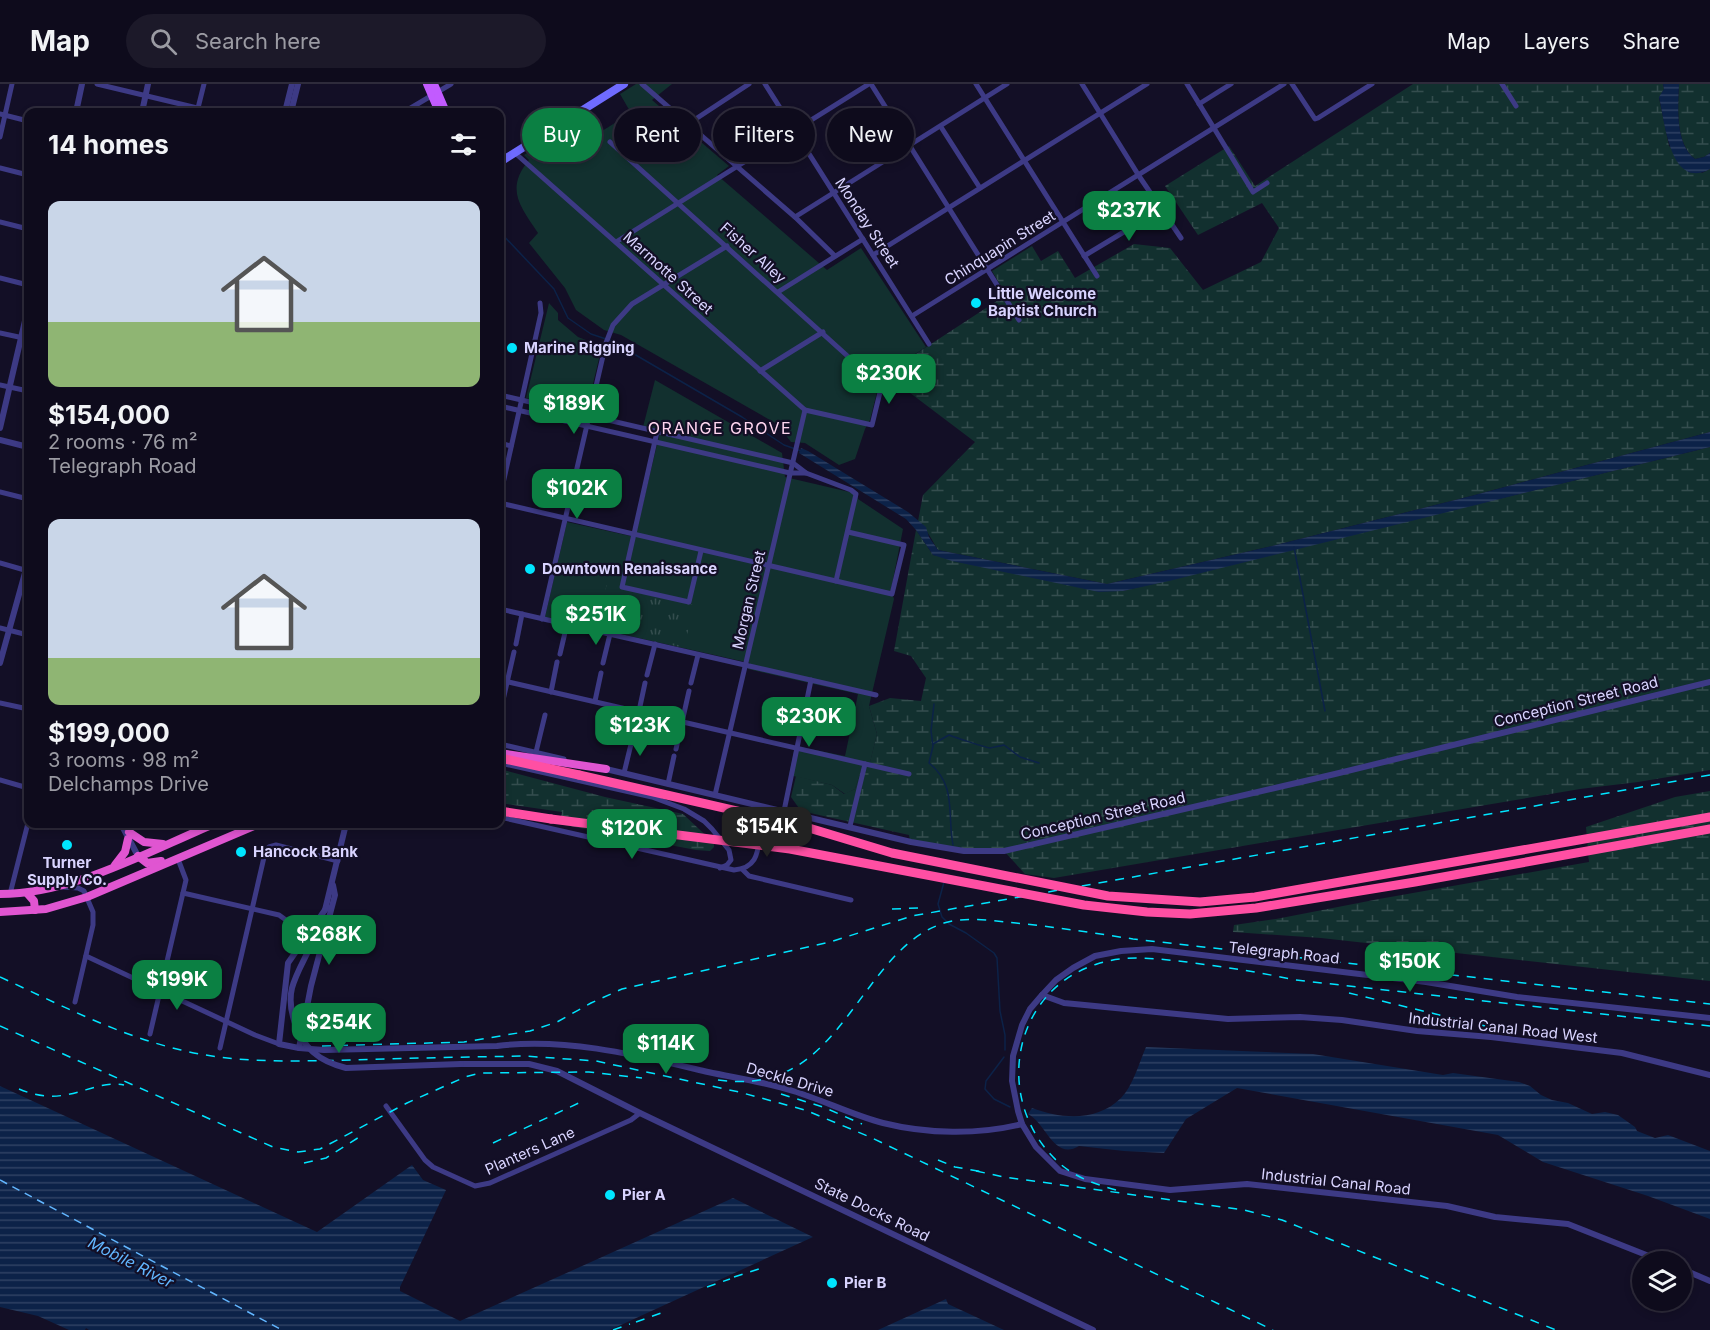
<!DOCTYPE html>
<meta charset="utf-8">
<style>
:root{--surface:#0e0b1c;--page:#1c1929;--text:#f1f3f6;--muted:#9b9ba3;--line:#2e2b3b;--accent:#0b8043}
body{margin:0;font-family:Inter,sans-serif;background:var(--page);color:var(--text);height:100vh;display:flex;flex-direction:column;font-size:22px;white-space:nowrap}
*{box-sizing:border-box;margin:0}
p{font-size:20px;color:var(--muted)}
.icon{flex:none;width:33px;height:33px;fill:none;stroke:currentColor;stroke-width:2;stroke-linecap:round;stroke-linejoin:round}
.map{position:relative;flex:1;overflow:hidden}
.panel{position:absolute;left:24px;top:24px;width:480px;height:720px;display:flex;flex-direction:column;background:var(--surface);border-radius:12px;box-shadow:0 3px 9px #0003,0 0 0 2px var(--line)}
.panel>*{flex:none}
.guide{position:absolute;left:522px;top:24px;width:570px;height:54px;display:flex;gap:12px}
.fabs{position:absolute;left:1632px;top:1167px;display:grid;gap:12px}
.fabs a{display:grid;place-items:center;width:60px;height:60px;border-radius:50%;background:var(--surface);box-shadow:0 3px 9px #0003,0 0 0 2px var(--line);font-size:30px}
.price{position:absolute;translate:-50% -51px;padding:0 14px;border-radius:12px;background:var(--accent);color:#fff;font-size:20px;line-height:39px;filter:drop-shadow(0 2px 3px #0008)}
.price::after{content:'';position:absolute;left:50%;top:36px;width:18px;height:14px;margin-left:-9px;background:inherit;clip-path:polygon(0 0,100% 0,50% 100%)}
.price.on{background:#222;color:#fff}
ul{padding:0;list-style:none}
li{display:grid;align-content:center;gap:12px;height:318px;padding:0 24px}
li span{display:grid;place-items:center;height:186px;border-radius:12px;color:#555}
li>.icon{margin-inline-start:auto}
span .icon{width:108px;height:108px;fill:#fffc;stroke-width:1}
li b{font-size:26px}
h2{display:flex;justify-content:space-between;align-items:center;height:72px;padding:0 24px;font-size:26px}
.pill{padding:0 21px;border-radius:27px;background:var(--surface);box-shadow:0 3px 9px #0003,0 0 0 2px var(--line);font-size:21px;line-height:54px}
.pill.on{background:var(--accent);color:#fff}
header{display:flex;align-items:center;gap:36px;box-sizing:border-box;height:84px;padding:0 30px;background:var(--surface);border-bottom:2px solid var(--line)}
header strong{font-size:28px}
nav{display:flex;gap:33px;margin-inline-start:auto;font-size:21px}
.search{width:420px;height:54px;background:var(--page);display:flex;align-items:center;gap:15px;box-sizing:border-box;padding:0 21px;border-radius:33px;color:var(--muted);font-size:22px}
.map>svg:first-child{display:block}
.grass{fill:#12302f}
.wetland{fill:url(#wetland-marsh)}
.park{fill:url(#park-tufts)}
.water{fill:url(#water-rules)}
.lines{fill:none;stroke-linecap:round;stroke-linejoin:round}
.stream{stroke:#0c2248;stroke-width:1.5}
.ferry{stroke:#62b6ff;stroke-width:1.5;stroke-dasharray:8 6;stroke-linecap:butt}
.minor{stroke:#3d3a85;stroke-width:5}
.tertiary{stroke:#3d3a85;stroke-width:6}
.secondary{stroke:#6f6bff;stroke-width:8}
.primary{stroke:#c25bff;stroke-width:8}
.trunk{stroke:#e055d1;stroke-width:8}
.motorway{stroke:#ff4fa3;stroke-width:9}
.rail{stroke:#00e5ff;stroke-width:1.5;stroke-dasharray:9 8;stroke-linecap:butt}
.tertiary-bridge{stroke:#3d3a85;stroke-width:6}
.motorway-bridge{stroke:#ff4fa3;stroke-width:9}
.poi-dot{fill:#00e5ff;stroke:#130f26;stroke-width:2}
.labels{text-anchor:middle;stroke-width:4.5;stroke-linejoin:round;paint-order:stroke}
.street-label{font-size:15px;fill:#d9d4ff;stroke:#130f26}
.poi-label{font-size:15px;font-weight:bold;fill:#d9d4ff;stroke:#130f26;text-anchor:start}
.neighbourhood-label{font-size:16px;letter-spacing:1.5px;fill:#ffd6f0;stroke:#130f26}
.water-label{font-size:16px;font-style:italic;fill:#62b6ff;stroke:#130f26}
</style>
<header>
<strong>Map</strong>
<div class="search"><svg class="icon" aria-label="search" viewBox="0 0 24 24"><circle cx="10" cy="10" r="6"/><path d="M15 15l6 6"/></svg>Search here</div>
<nav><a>Map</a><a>Layers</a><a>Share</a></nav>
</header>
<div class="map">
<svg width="1710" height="1246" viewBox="0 0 1710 1246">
<defs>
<pattern id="wetland-marsh" width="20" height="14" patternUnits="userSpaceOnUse" patternTransform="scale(1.5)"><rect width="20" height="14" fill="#12302f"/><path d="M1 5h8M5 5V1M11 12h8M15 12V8" fill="none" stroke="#344d4e"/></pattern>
<pattern id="park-tufts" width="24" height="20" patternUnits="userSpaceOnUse" patternTransform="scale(1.5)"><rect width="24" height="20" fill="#12302f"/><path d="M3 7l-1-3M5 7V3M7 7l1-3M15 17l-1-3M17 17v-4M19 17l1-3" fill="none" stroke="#344d4e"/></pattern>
<pattern id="water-rules" width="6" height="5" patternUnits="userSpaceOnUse" patternTransform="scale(1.5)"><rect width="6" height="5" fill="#0c2248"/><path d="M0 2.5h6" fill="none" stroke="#2f4163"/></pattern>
</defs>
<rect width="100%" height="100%" fill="#130f26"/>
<g class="grass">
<path d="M 636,0 L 672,0 L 652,16 L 729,82 L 717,91 L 827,186 L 861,164 L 926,263 L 881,292 L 870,336 L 865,345 L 855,375 L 839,381 L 805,359 L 791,358 L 777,340 L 621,251 L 604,246 L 576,226 L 565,204 L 529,159 L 538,149 C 520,122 505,105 529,76 L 524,71 L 553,52 L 568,75 L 588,65 L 602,47 L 631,29 L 620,10 Z"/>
<path d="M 549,219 L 558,229 L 558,236 L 578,253 L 602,262 L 586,329 L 526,314 Z"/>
<path d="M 655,296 L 782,369 L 785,393 L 858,410 L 858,415 L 903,445 L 891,506 L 894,515 L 869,622 L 877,650 L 870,679 L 864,678 L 855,705 L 845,710 L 832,701 L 789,691 L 795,662 L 845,672 L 858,610 L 748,585 L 750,579 L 545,533 L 567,438 L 635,453 L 660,348 L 643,343 Z"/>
</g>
<g class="wetland">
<path d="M 1413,0 L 1663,0 L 1664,5 L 1659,14 L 1669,62 L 1702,89 L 1710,85 L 1710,348 L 1471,412 L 1276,461 L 1107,500 L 938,466 C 931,455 927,445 918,437 L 923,411 L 975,358 L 885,290 L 1006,211 L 992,187 L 1032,162 L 1041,177 L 1058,167 L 1075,194 L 1134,160 L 1170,164 L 1203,206 L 1261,178 L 1279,144 L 1262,119 L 1198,151 L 1165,102 L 1229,62 L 1255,102 Z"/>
<path d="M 1679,0 L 1710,0 L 1710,69 L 1704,73 L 1695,75 C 1675,59 1678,23 1679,0 Z"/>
<path d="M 1710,363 L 1710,686 L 1638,698 L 1580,705 L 1054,794 L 1025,790 L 1004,767 L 964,767 L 910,757 L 909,751 L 801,727 L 791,713 L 796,692 L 832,701 L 844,710 L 855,705 L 864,677 L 870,678 L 877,650 L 869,622 L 890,614 L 921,617 L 926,594 L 911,572 L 894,567 L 916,446 L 933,471 L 1123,507 Z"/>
<path d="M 500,685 L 605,713 L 683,730 L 714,759 L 714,763 L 710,767 L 696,766 L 559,740 L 562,728 L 500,719 Z"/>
<path d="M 1710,707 L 1710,897 L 1321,854 L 1233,848 L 1234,841 L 1276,835 L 1379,815 L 1589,778 L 1586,743 L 1675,713 Z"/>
</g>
<path class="park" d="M 607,499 L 694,521 L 684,564 L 597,543 Z"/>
<g class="water">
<path d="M 1663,0 L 1679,0 C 1678,23 1675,60 1695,75 L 1704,73 L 1710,69 L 1710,85 C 1670,107 1665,38 1659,13 L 1664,5 Z"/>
<path d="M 1710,348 L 1710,363 L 1169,497 L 1123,507 L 1099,508 L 952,477 L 933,471 L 916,446 L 906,435 L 799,369 L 801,364 L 808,367 L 908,428 L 926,443 L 929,453 L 938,466 L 1107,500 L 1276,461 L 1471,412 Z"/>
<path d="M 1146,963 L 1313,970 L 1443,991 L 1453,989 L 1519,998 L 1530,1002 L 1541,1011 L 1552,1016 L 1568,1019 L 1592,1030 L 1605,1028 L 1618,1031 L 1635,1043 L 1637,1047 L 1655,1054 L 1668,1051 L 1710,1067 L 1710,1135 L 1648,1112 L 1543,1078 L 1498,1051 L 1237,1004 L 1186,1035 L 1164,1069 L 1124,1067 L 1079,1062 C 1054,1077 1046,1039 1028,1030 L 1032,1024 C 1061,1035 1097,1038 1121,1014 C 1133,1002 1139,979 1146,963 Z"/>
<path d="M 0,1002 L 317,1148 L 412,1081 L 423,1096 L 446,1106 L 400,1203 L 400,1207 L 460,1237 L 733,1114 L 813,1153 L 610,1246 L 89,1246 L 86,1244 L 85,1246 L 69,1246 L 38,1232 L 0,1223 Z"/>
<path d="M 946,1215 L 948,1220 L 1004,1246 L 878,1246 Z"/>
</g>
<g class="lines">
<g class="stream">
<path d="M 500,148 L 554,205 L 568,234 L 591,250 L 606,255"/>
<path d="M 610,256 L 742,333 L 784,361 L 801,367"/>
<path d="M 1294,463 L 1325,627"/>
<path d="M 934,620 L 931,647 L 933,662 L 929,679 C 957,701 947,730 953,761"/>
<path d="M 933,660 L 949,651 C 951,652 987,664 990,664 C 994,663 1000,662 1004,661 L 1020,673 L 1039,679"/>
<path d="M 944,798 L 938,820 L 942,833 L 949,840 L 966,849 L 994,869 L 997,874 L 1000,927 L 1005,951 L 1005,966"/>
<path d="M 1004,973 L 986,997 L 985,1005 L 994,1015 L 1010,1023"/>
</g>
<path class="ferry" d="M 0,1096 L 282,1246"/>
<g class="minor">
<path d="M 97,0 L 214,28"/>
<path d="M 642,0 L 795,133 L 835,172"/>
<path d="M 765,0 L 929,260"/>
<path d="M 871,0 L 1019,236"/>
<path d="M 976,0 L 1097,192"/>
<path d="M 1082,0 L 1139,92 L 1181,154"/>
<path d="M 1187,0 L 1253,108 L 1267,99"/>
<path d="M 1292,0 L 1315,35 L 1318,34 L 1372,0"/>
<path d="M 1502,0 L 1516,22"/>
<path d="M 1199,20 L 1231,0"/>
<path d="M 197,28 L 204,0"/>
<path d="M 404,28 L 451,0"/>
<path d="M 0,30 L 28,37"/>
<path d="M 688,40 L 749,0"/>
<path d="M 941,43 L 980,104"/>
<path d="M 0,53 L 12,0"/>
<path d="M 515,69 L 805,326 L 872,341 L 883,296 L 853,277 L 610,58"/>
<path d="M 0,84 L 28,91"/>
<path d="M 795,133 L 1007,0"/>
<path d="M 0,138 L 28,145"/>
<path d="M 616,158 L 869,0"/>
<path d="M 873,171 L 1147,0"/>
<path d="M 1084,172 L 1162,125"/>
<path d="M 0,194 L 28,201"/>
<path d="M 778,208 L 863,155"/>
<path d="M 912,232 L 1284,0"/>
<path d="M 0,249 L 28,255"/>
<path d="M 760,287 L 823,248"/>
<path d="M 0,301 L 28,307"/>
<path d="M 500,311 L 793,379 L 806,389 L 851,406 L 856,410 L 836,497"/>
<path d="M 500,322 L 790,389 L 806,389"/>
<path d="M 657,348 L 622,503 L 689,518 L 701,467"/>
<path d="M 500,359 L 511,362"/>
<path d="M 0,408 L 28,415"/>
<path d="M 500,413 L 541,229 L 540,219"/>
<path d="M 500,419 L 892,510 L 904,461 L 848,448"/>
<path d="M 0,479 L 28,487"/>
<path d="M 500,525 L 876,611"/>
<path d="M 542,535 L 606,259 L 613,241 L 632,220 L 727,162"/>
<path d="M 0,544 L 28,551"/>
<path d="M 516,560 L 522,530"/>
<path d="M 560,570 L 567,540"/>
<path d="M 603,579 L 610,550"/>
<path d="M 647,591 L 655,560"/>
<path d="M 500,596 L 909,690"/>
<path d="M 691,599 L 698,571"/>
<path d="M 551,608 L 557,578"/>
<path d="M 595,617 L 601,589"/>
<path d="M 0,619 L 28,625"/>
<path d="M 501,625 L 514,568"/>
<path d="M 639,627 L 645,599"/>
<path d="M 500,633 L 500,632"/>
<path d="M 500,660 L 564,675"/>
<path d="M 676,665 L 689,607"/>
<path d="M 536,668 L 545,631"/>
<path d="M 500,679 L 652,713 L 684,725 L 704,737 L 712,745 L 729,766 L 731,776 L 727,781 L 720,784"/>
<path d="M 624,689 L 633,652"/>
<path d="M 0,696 L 28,704"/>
<path d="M 668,700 L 674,672"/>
<path d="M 715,711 L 805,326"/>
<path d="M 784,727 L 811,596"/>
<path d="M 500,733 L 734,786 C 773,783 748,738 775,726"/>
<path d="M 850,742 L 865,680"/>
<path d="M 742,785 L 749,792 L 851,816"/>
<path d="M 63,803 L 78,804 L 84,807 L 93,828 L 93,841 L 75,918"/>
<path d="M 183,809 L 279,831 L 297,844 L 312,844"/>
<path d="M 10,810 L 28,739"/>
<path d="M 86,872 L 255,951 L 279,960"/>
<path d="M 150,950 L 186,796 L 178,775"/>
<path d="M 220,964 L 265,769 L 269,763 L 276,761 L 338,777"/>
<path d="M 386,1022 L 425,1076 L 433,1083 L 475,1102 L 490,1099 L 631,1036 L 640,1029"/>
</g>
<g class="tertiary">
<path d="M 76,28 L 82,0"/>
<path d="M 142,28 L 148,0"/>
<path d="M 285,28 L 292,0"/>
<path d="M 291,28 L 298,0"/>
<path d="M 0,344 L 28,224"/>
<path d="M 0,356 L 28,363"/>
<path d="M 0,579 L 28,478"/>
<path d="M 606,685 L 911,758 L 964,767 L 1004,767 L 1335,690 L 1710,598"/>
<path d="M 121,740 L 138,772"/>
<path d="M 327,823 L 288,879 L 279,960 L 299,964 L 324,966 L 497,962 C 567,953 640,972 708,988 C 736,994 765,998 793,1007 C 823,1016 852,1031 883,1039 C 927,1050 978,1051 1022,1040"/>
<path d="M 325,826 L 346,740"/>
<path d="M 311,861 L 322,836"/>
<path d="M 1042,911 L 1064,919 L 1228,935 L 1300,933 L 1342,936 L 1417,947 L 1491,953 L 1622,969 L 1710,991"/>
<path d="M 299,964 L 311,902 L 335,811 L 333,801"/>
<path d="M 461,980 L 529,980 L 557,987 L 640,1029 L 1093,1246"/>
<path d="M 1664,1178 L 1568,1140 L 1495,1133 L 1447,1122 L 1247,1100 L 1170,1106 L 1085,1095 L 1060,1087 L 1036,1063 L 1022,1040 L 1018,1027 L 1012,997 L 1013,972 L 1022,941 L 1030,925 L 1042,911 L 1056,896 L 1073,884 L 1095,872 L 1121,867 L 1152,865 L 1426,898 L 1517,913 L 1710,934"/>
<path d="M 1682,1185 L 1710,1197"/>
</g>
<path class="secondary" d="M 500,78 L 624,0"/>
<g class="primary">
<path d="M 427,0 L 439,28"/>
<path d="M 434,0 L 446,28"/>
</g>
<g class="trunk">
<path d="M 500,669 L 606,685"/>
<path d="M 345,740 L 346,741"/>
<path d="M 129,748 L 144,758 L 163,760"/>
<path d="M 138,772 L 147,779 L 161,777"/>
<path d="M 115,781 L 125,768 L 128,755"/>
<path d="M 27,809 L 34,817 L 35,826"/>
<path d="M 0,810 C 73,810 147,768 214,740"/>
<path d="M 0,828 L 46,825 L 87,813 L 259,740"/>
</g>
<g class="motorway">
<path d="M 500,674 L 579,691"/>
<path d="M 500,727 L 551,735"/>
</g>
<g class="rail">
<path d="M 892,825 L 918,824"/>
<path d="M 0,893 C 59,920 117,951 181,966 C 238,980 295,977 353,976 C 410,974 468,973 525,972 L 596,977 L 739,1008 L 805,1026 L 870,1053 L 1273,1246"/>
<path d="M 1349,909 L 1489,943"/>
<path d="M 0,942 L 273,1063 L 298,1068 L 320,1065 L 407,1019 L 465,993 L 480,989 L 589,988 L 642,994"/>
<path d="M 322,962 L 464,958 L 530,947 L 557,938 L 591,919 L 622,905 L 830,858 L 912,832 L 1710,691"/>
<path d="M 718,996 C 810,1009 837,940 887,881 C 903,862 920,847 944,839 C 967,832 993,837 1016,839 C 1056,843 1094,849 1133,855 L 1710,920"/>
<path d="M 19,1005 C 33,1011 49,1014 65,1011 C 85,1008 103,997 124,1001"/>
<path d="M 781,1010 L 823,1023 L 862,1040"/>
<path d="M 493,1059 L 583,1017"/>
<path d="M 938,1076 L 955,1083 L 984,1088"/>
<path d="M 304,1079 L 326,1074 L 364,1050"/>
<path d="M 976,1087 L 1004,1093 L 1244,1126 L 1282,1136 L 1556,1246"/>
<path d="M 1116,1106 C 1094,1100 1072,1092 1056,1076 C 993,1015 1012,907 1097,880 C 1127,870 1157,875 1187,878 C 1224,883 1259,888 1295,896 L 1710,942"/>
<path d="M 734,1193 L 759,1185"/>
<path d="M 707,1203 L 730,1195"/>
<path d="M 636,1238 L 661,1229"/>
<path d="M 613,1246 L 630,1240"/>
</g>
<path class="tertiary-bridge" d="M 311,861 C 305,875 296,889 292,904 C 287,924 297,954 313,968 C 322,976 334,981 346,984 L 461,980"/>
<g class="motorway-bridge">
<path d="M 579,691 L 799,741 L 892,769 L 1108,812 L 1200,818 L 1255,813 L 1710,733"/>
<path d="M 551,735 L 790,765 L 1084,821 L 1147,828 L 1190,830 L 1256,824 L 1415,798 L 1710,745"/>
</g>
</g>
<g class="poi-dot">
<circle cx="976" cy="219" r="6"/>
<circle cx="512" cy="264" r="6"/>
<circle cx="530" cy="485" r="6"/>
<circle cx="67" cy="761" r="6"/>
<circle cx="241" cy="768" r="6"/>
<circle cx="610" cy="1111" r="6"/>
<circle cx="832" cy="1199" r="6"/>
</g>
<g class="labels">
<g class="street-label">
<text transform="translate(867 139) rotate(57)" y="5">Monday Street</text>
<text transform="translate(1000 164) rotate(-32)" y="5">Chinquapin Street</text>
<text transform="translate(753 169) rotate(42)" y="5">Fisher Alley</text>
<text transform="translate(668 189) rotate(42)" y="5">Marmotte Street</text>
<text transform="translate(749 516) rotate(-77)" y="5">Morgan Street</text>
<text transform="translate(1576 618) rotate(-14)" y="5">Conception Street Road</text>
<text transform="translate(1103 732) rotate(-13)" y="5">Conception Street Road</text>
<text transform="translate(1284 869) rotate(6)" y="5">Telegraph Road</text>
<text transform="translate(1503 944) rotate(6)" y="5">Industrial Canal Road West</text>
<text transform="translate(790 996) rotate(16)" y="5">Deckle Drive</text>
<text transform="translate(530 1067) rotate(-24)" y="5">Planters Lane</text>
<text transform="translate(1336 1098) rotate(6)" y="5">Industrial Canal Road</text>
<text transform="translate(872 1126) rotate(26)" y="5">State Docks Road</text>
</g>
<g class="poi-label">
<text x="988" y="215">Little Welcome<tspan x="988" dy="17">Baptist Church</tspan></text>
<text x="524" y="269">Marine Rigging</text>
<text x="542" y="490">Downtown Renaissance</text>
<text x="253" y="773">Hancock Bank</text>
<text x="67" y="784" text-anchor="middle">Turner<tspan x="67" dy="17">Supply Co.</tspan></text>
<text x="622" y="1116">Pier A</text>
<text x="844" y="1204">Pier B</text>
</g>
<g class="neighbourhood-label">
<text x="720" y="350">ORANGE GROVE</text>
</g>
<g class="water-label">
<text transform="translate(131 1178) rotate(27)" y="6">Mobile River</text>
</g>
</g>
</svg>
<div class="fabs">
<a><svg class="icon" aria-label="layers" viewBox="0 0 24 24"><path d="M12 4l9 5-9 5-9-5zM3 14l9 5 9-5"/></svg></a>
</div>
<b class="price" style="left:1129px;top:158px">$237K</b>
<b class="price" style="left:889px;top:321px">$230K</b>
<b class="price" style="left:574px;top:351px">$189K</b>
<b class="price" style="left:577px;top:436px">$102K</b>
<b class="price" style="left:596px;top:562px">$251K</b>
<b class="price" style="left:809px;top:664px">$230K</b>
<b class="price" style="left:640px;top:673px">$123K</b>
<b class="price on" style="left:767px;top:774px">$154K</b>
<b class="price" style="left:632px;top:776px">$120K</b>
<b class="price" style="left:329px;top:882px">$268K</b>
<b class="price" style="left:1410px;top:909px">$150K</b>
<b class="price" style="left:177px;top:927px">$199K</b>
<b class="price" style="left:339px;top:970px">$254K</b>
<b class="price" style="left:666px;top:991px">$114K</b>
<div class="guide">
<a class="pill on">Buy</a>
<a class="pill">Rent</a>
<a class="pill">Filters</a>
<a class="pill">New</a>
</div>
<section class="panel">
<h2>14 homes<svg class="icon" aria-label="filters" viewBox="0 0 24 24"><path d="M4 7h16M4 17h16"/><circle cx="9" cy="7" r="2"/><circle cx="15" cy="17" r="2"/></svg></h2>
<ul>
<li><span style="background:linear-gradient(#c9d6e8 65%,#8fb573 0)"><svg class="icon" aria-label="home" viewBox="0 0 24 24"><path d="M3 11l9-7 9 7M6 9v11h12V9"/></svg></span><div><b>$154,000</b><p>2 rooms · 76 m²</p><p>Telegraph Road</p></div></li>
<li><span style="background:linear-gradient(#c9d6e8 75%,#8fb573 0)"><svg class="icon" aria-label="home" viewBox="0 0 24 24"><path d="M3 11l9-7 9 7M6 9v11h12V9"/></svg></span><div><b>$199,000</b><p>3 rooms · 98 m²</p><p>Delchamps Drive</p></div></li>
</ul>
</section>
</div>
